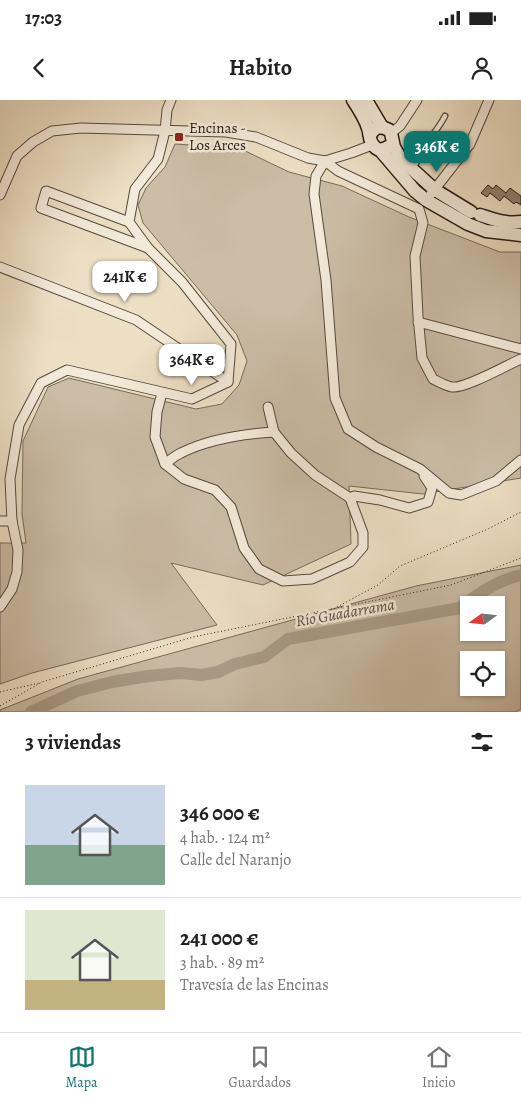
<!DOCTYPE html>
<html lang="es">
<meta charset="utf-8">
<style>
:root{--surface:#fff;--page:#f6f6f6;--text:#222;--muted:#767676;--line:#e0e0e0;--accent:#0f766e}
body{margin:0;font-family:Alegreya,serif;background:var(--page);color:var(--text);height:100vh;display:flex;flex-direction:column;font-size:19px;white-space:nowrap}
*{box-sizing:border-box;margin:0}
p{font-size:16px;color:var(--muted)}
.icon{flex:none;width:28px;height:28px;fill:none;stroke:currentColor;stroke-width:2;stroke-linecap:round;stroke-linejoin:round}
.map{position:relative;height:612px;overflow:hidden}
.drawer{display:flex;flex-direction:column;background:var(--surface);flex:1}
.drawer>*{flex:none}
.needle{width:32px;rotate:255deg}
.controls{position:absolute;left:460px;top:496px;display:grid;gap:10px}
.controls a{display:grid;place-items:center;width:45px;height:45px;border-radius:0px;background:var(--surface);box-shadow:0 1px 4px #0004;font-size:25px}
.price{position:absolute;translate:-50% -42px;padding:0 11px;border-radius:10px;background:#fff;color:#222;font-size:16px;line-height:32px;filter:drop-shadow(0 1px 2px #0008)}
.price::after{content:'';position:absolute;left:50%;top:30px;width:15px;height:11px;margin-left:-8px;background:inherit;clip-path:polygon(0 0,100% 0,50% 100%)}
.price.current{background:var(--accent);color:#fff}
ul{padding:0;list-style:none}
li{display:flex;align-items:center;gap:15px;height:125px;padding:0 25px}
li+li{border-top:1px solid var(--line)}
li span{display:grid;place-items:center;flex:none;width:140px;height:100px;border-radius:0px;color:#555}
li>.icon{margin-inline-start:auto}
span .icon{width:60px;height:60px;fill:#fffc;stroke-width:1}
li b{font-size:21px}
h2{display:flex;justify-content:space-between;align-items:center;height:60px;padding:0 25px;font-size:21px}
.status{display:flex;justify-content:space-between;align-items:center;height:35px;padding:0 25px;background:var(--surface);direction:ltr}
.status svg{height:14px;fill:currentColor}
header{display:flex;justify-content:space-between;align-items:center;height:65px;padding:0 25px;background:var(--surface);font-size:22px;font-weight:600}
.dock{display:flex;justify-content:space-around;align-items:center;height:70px;border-top:1px solid var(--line);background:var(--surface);font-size:14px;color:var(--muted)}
.dock a{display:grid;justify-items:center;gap:2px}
.dock .current{color:var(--accent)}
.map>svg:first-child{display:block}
.green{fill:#cbbda6;stroke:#786b5c;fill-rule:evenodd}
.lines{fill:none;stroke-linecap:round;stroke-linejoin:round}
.river{stroke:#a99c87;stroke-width:12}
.building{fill:#8d806f;stroke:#241912}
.lane-casing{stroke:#564a3e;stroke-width:7}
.street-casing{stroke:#564a3e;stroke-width:11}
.secondary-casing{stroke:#241912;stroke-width:15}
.path{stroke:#241912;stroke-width:1;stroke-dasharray:1 2.5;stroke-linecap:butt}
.lane{stroke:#f3ead9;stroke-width:4.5}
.street{stroke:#f3ead9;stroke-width:9}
.secondary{stroke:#f3ead9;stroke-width:12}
.poi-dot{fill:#8f2418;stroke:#f3ead9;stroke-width:2}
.labels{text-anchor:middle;stroke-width:5;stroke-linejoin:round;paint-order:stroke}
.poi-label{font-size:15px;fill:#241912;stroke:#f3ead9;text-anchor:start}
.water-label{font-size:16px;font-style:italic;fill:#594d41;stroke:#f3ead9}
</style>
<div class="status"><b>17:03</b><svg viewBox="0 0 49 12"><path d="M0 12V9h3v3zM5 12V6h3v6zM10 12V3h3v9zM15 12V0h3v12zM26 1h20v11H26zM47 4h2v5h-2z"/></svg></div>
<header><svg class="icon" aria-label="back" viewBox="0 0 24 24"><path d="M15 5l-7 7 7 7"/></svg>Habito<svg class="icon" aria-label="person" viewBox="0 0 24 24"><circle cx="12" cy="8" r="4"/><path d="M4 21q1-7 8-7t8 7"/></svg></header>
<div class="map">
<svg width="521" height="612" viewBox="0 0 521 612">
<rect width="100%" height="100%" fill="#eddfc4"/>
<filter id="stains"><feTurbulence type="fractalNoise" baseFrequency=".004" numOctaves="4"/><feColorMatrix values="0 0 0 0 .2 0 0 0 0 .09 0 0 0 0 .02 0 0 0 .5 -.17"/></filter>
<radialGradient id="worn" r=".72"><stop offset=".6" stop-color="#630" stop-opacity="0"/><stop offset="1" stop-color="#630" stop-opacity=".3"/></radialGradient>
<g class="green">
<path d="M 175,44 L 239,48 L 289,72 L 342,86 L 409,117 L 500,152 L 521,152 L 521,378 L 423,394 L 349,386 L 351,444 L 263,485 L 171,463 L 217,525 L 32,573 L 0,584 L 0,443 L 26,443 L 22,414 L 23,341 L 48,287 L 69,278 L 196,309 L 222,304 L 239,285 L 247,261 L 237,235 L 143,123 L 138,105 L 146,88 L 165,67 Z"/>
<path d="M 521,465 L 521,609 L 515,612 L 0,612 L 0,610 L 78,579 L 416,486 ZM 469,505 L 496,505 L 496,532 L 469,532 ZM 469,560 L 496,560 L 496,588 L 469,588 Z"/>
</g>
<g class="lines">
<path class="river" d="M 31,612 L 77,591 L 112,582 L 148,576 L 181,573 L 201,575 L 218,572 L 235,564 L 264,557 L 288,539 L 460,508 C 479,493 498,480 521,475"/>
</g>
<path class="building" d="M 488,85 L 493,89 L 496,85 L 506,93 L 510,88 L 521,96 L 521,105 L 516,102 L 514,104 L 504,96 L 500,101 L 490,93 L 487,97 L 481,93 Z"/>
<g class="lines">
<g class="lane-casing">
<path id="lane" d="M 413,68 C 419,60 421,51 427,43 C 433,34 440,26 445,16"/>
</g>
<g class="street-casing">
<g id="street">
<path d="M 391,33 L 400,26 L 417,0"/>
<path d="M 431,94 L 470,44 L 489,0"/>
<path d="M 0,95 L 17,56 L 33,42 L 52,31 L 81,28 L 226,32 L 256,37 L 308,58 L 325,61 L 351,53 L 372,45"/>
<path d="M 129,122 L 46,91 L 41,108 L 148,148"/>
<path d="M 0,167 L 136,220 L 228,282"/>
<path d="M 418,222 L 521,249"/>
<path d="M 521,259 C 507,265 465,289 452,287 C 446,286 439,282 433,279 L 422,258 L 418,216 L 415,156 L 423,123 L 419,109 L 338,71 L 325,61 L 316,76 L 314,94 L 326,180 L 335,298 L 348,329 L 376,347 L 420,369 L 449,393 L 461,395 L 496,381 L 521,360"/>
<path d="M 162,293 L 157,312 L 155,337 L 165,364 L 184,379 L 215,390 L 231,407 L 244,448 L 259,469 L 283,481 L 312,479 L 350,462 L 363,447 L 363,433 L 350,398 L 354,396 L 380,400 L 409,408 L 428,402 L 432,388 L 424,376"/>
<path d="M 268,307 L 274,332"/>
<path d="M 165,364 C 170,360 176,355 181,353 C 209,339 243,334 274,332 L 291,353 L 315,375 L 350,398"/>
<path d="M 0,421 L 12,421"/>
<path d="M 0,507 L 12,489 L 17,472 L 18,450 L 12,421 L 10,379 L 19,325 L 41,283 L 67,270 L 192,299 L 228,282 L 231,244 L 182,182 L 148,148 L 129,122 L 135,89 L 158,59 L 165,31 L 167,10 L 171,0"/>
</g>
</g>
<g class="secondary-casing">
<g id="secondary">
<path d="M 353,0 C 359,9 365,18 368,28 C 370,34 369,42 374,46 C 378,51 383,50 388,47"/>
<path d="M 366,0 L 382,27"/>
<path d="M 370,35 L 373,31 L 376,28 L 382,27 L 389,30 L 391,33 L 394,47 L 401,59 L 435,90 L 471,112"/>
<path d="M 380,50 L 415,91 L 426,100 L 468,124 L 486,131 L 521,135"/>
<path d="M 480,115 C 495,120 505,124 521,122"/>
</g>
</g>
<g class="path">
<path d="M 337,507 L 378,485 L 400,466 L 488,429 L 521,412"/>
<path d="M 0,592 L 39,583"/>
<path d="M 0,606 L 42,582 L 193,537 L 451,485 L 521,458"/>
</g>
<use href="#lane" class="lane"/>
<use href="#street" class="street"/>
<use href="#secondary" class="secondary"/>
</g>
<rect class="poi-dot" x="174" y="32" width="10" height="10" rx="2.5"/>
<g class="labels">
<g class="poi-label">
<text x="189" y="33">Encinas -<tspan x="189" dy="17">Los Arces</tspan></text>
</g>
<g class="water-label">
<text transform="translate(345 512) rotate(-10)" y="6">Río Guadarrama</text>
</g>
</g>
<rect width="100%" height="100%" filter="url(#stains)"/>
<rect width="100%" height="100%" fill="url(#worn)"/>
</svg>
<div class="controls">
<a><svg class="needle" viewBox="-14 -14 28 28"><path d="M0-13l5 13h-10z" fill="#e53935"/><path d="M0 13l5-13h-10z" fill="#767676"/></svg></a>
<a><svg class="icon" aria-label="locate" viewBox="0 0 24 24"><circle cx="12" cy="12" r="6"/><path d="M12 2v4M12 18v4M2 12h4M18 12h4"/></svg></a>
</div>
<b class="price current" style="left:437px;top:73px">346K €</b>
<b class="price" style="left:125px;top:203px">241K €</b>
<b class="price" style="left:192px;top:286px">364K €</b>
</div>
<section class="drawer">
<h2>3 viviendas<svg class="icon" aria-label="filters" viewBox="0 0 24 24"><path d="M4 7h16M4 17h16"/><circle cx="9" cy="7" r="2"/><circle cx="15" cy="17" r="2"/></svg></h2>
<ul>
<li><span style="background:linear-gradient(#c9d6e8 60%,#7fa58c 0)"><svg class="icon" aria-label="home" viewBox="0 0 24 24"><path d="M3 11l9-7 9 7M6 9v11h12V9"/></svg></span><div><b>346 000 €</b><p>4 hab. · 124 m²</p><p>Calle del Naranjo</p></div></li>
<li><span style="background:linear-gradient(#dfe7d0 70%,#c2b280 0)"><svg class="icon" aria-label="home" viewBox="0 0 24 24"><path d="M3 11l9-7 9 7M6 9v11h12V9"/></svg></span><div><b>241 000 €</b><p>3 hab. · 89 m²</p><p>Travesía de las Encinas</p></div></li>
</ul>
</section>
<nav class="dock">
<a class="current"><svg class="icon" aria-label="map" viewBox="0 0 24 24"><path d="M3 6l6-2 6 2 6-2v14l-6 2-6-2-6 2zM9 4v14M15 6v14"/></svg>Mapa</a>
<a><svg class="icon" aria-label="saved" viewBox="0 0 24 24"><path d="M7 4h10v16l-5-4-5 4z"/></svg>Guardados</a>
<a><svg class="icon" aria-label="home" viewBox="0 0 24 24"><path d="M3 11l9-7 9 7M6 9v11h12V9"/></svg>Inicio</a>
</nav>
